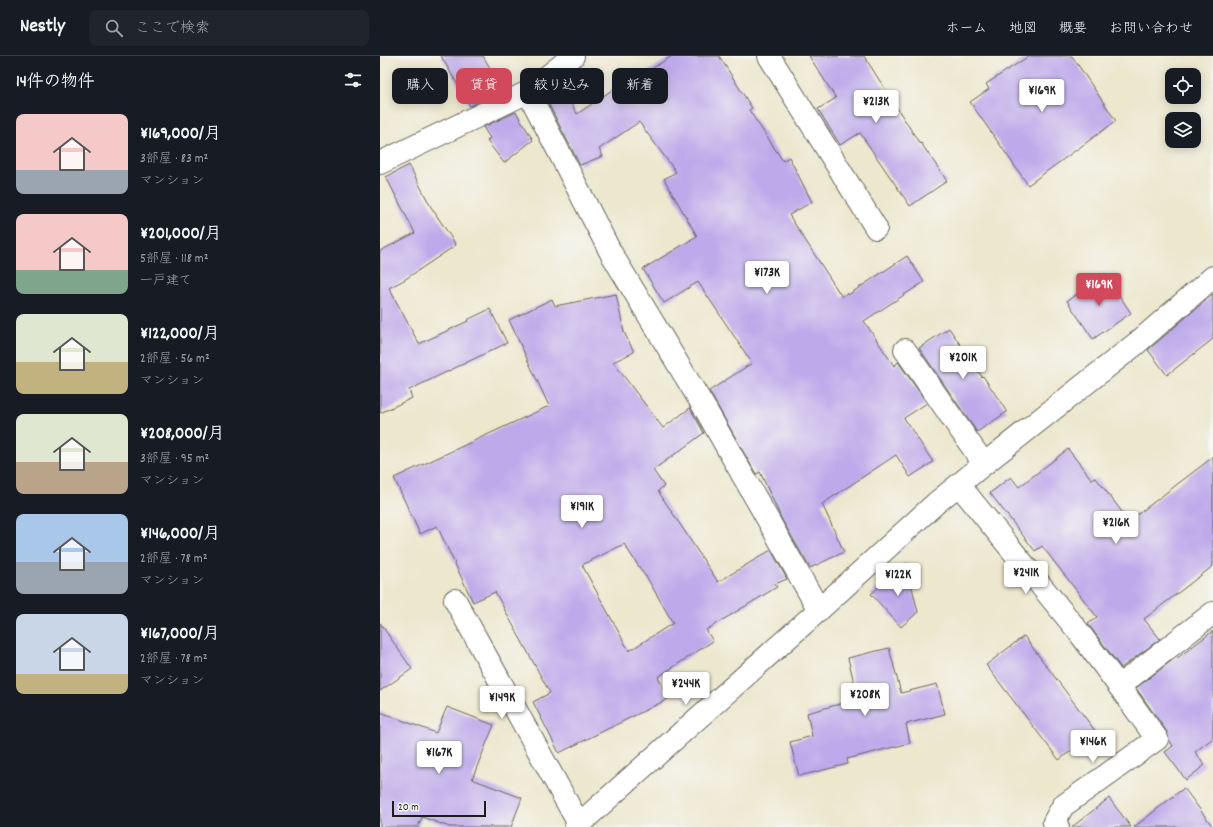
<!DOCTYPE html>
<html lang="ja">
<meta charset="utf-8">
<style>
:root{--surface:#171b24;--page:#20242c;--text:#f1f3f6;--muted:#9ea1a6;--line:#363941;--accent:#d1495b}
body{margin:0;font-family:Dekko,"Klee One",sans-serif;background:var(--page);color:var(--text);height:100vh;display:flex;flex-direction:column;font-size:15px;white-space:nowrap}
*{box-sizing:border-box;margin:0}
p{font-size:13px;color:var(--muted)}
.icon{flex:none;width:22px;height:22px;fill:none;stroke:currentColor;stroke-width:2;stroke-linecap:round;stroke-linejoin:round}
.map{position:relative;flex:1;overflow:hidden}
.panel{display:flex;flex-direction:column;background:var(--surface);width:380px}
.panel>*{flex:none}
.hud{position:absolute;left:12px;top:12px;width:380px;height:36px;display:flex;gap:8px}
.fabs{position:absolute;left:785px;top:12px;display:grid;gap:8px}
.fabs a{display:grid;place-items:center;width:36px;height:36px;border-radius:8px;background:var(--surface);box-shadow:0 2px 10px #0003;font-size:20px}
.scale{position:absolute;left:12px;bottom:10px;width:94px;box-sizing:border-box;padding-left:4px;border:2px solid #1c1c1c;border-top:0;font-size:11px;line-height:14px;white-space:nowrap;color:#1c1c1c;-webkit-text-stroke:3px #f6f6f2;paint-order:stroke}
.price{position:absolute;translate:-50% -34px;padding:0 9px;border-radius:4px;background:#fff;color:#222;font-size:13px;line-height:26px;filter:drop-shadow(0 1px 2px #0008)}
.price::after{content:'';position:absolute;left:50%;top:24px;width:12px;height:9px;margin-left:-6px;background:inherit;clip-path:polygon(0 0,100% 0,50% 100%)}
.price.on{background:var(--accent);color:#fff}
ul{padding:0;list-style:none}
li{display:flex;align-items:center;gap:12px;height:100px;padding:0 16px}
li span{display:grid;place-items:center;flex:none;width:112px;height:80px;border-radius:8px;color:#555}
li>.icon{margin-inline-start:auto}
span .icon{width:48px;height:48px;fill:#fffc;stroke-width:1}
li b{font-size:17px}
h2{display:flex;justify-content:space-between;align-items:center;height:48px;padding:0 16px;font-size:17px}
.chip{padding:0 14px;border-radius:8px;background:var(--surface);box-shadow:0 2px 10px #0003;font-size:14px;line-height:36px}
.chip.on{background:var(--accent);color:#fff}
header{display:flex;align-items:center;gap:24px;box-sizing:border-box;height:56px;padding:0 20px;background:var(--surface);border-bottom:1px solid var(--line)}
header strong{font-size:19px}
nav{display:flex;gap:22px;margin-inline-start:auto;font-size:14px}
.search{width:280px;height:36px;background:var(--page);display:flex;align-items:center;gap:10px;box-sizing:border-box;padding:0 14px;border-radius:8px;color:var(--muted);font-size:15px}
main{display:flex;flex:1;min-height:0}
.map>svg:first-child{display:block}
.building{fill:#beaaea;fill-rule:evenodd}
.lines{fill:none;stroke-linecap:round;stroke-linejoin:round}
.minor-casing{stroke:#65635a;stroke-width:24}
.minor{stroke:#fff;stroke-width:22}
</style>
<header>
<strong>Nestly</strong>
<div class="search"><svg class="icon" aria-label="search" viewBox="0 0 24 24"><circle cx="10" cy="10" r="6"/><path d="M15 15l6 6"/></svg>ここで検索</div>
<nav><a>ホーム</a><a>地図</a><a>概要</a><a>お問い合わせ</a></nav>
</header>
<main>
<section class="panel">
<h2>14件の物件<svg class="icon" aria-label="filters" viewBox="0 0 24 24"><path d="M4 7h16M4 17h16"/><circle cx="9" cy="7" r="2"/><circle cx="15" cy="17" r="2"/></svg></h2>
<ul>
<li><span style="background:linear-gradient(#f6c9c9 70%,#9aa5b1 0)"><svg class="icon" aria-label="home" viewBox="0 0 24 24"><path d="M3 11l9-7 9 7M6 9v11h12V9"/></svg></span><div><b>¥169,000/月</b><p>3部屋 · 83 m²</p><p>マンション</p></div></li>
<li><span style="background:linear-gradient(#f6c9c9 70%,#7fa58c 0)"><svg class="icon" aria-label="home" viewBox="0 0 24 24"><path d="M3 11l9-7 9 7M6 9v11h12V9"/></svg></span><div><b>¥201,000/月</b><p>5部屋 · 118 m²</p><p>一戸建て</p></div></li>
<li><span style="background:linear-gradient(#dfe7d0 60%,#c2b280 0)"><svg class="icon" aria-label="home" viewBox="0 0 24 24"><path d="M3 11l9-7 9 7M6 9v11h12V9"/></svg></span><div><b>¥122,000/月</b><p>2部屋 · 56 m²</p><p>マンション</p></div></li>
<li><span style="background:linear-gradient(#dfe7d0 60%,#b9a48a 0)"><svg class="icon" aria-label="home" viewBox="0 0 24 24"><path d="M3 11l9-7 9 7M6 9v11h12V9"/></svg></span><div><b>¥208,000/月</b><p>3部屋 · 95 m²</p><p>マンション</p></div></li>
<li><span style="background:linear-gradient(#a9c7e8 60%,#9aa5b1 0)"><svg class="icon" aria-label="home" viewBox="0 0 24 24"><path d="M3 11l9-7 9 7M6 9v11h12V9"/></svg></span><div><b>¥146,000/月</b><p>2部屋 · 78 m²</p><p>マンション</p></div></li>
<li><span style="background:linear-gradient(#c9d6e8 75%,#c2b280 0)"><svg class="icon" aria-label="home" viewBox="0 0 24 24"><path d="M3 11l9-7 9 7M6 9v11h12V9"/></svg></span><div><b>¥167,000/月</b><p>2部屋 · 78 m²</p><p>マンション</p></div></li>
</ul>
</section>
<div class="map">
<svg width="833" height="771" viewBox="0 0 833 771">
<rect width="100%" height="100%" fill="#f6f6f2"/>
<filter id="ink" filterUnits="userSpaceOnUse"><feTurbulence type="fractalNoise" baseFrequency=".025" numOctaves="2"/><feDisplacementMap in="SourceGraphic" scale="8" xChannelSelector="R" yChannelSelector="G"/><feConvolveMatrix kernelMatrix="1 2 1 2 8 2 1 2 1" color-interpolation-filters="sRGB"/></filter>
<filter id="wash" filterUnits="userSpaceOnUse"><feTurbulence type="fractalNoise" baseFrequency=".012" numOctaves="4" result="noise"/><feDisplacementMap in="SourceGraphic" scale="16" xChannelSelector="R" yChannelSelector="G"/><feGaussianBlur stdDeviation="0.9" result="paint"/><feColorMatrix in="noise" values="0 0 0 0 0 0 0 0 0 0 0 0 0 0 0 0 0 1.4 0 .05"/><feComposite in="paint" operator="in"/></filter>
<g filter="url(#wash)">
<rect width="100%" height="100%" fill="#ece7cd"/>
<g id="blocks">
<g class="building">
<path d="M 61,0 L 103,0 L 123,34 L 90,50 Z"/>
<path d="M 292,0 L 339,0 L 372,52 L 369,54 L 403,105 L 409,101 L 432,146 L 409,159 L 462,241 L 467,237 L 468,239 L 527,200 L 544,226 L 484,265 L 514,310 L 518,306 L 547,347 L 524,362 L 553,406 L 530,421 L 516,399 L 442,448 L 464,496 L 430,512 L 402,464 L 380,416 L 376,418 L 329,335 L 372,307 L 318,226 L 284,247 L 263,213 L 311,184 L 310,184 L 317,180 L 284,123 L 296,116 L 259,66 L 219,93 L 223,100 L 200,109 L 169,49 L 186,39 L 197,58 L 257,17 L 259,21 Z"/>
<path d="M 429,0 L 484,0 L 540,88 L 541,87 L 567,125 L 530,150 L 480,77 L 460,89 L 438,53 L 456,42 Z"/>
<path d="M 649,0 L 692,0 L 736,65 L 648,129 L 590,46 L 609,33 L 606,28 Z"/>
<path d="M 136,56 L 153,84 L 124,107 L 107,85 L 110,82 L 103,71 Z"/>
<path d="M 29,109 L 51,151 L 76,189 L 24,224 L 9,232 L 39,288 L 88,265 L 87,264 L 110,253 L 127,287 L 29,334 L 32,342 L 0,357 L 0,195 L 35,177 L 6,121 Z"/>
<path d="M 725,218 L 751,257 L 713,283 L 687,245 Z"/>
<path d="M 236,238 L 244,276 L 254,296 L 233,306 L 283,372 L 310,352 L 324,377 L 273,414 L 284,430 L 278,435 L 338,526 L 391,494 L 407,523 L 395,528 L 397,531 L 326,574 L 333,585 L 278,621 L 288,643 L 179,697 L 153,646 L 170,637 L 115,536 L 93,546 L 57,470 L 40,478 L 14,422 L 169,350 L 129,264 L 172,243 L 175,250 ZM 244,488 L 265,520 L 266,520 L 293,567 L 249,595 L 202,509 Z"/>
<path d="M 833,238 L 833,283 L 787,319 L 768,294 Z"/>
<path d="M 569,272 L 602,321 L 603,320 L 627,356 L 597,376 L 539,292 Z"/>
<path d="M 688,393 L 712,424 L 716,422 L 749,465 L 833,401 L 833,510 L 764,563 L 780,583 L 741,612 L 708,568 L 717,561 L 662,490 L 655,495 L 610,437 L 631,421 L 639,431 Z"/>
<path d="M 526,507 L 538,556 L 521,571 L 491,538 Z"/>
<path d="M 0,567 L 32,613 L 0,635 Z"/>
<path d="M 833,575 L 833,682 L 815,696 L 825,709 L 806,724 L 785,696 L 793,690 L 789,684 L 787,676 L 756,632 L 795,602 L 796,603 Z"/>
<path d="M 644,580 L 716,676 L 679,704 L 606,609 Z"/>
<path d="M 509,592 L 521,637 L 557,628 L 565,658 L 526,668 L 530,687 L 467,703 L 468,708 L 419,720 L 410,686 L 432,680 L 427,657 L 478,643 L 468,602 Z"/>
<path d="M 67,651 L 114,669 L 92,723 L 142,742 L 131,771 L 70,771 L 42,761 L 38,771 L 0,771 L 0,656 L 56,677 Z"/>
<path d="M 804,732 L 833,771 L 754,771 Z"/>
<path d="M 729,742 L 751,771 L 692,771 Z"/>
</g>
</g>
</g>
<g filter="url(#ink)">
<use href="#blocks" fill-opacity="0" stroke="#65635a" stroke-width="1"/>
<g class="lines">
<g class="minor-casing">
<g id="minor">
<path d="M 389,0 L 496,172"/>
<path d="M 148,36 L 231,197 L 327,356 L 439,554"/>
<path d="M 0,107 L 148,36 L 193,0"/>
<path d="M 525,294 L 604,408"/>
<path d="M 579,429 L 698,575 L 739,630 L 777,683 L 683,750 L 674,766 L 678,771"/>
<path d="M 75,544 L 199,768"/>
<path d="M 739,630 L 833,557"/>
<path d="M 196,771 L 439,554 L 556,447 L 604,408 L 757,287 L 833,221"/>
</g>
</g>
<use href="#minor" class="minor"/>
</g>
</g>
</svg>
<div class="fabs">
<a><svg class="icon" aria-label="locate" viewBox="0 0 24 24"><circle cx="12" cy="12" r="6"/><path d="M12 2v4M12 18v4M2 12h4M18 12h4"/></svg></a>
<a><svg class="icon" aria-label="layers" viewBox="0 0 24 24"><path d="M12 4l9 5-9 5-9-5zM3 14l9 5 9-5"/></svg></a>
</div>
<div class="scale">20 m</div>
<b class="price" style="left:662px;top:57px">¥169K</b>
<b class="price" style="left:496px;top:68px">¥213K</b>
<b class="price" style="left:387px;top:239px">¥173K</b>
<b class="price on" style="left:719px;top:251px">¥169K</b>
<b class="price" style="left:583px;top:324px">¥201K</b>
<b class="price" style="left:202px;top:473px">¥191K</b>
<b class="price" style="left:736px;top:489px">¥216K</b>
<b class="price" style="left:646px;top:539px">¥241K</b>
<b class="price" style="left:518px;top:541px">¥122K</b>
<b class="price" style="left:306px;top:650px">¥244K</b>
<b class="price" style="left:485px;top:661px">¥208K</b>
<b class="price" style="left:122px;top:664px">¥149K</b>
<b class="price" style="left:713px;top:708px">¥146K</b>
<b class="price" style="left:59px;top:719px">¥167K</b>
<div class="hud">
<a class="chip">購入</a>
<a class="chip on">賃貸</a>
<a class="chip">絞り込み</a>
<a class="chip">新着</a>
</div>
</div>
</main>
